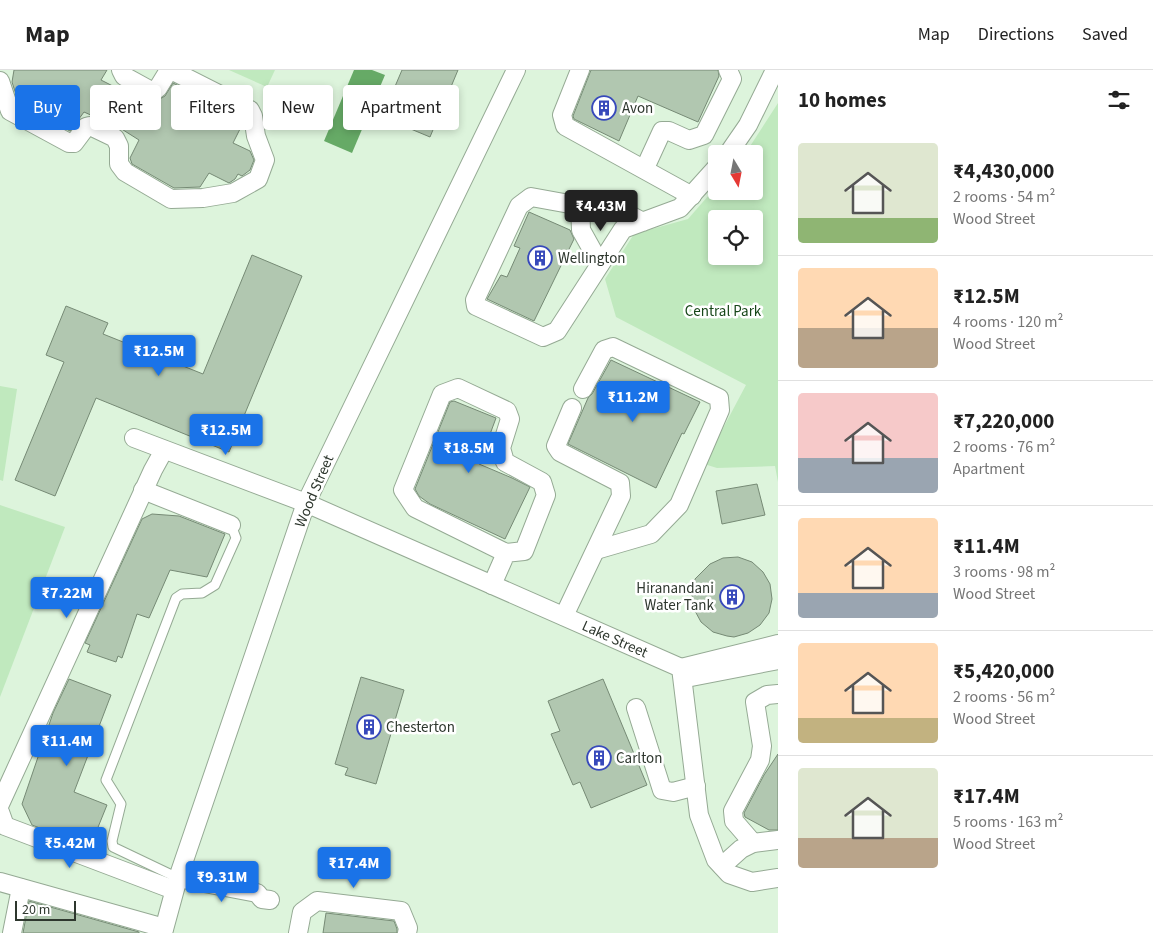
<!DOCTYPE html>
<meta charset="utf-8">
<style>
:root{--surface:#fff;--page:#f6f6f6;--text:#222;--muted:#767676;--line:#e0e0e0;--accent:#1a73e8}
body{margin:0;font-family:"Source Sans 3",sans-serif;background:var(--page);color:var(--text);height:100vh;display:flex;flex-direction:column;font-size:19px;white-space:nowrap}
*{box-sizing:border-box;margin:0}
p{font-size:16px;color:var(--muted)}
.icon{flex:none;width:28px;height:28px;fill:none;stroke:currentColor;stroke-width:2;stroke-linecap:round;stroke-linejoin:round}
.map{position:relative;flex:1;overflow:hidden}
.drawer{display:flex;flex-direction:column;background:var(--surface);width:375px}
.drawer>*{flex:none}
.hud{position:absolute;left:15px;top:15px;width:475px;height:45px;display:flex;gap:10px}
.needle{width:32px;rotate:170deg}
.buttons{position:absolute;left:708px;top:75px;display:grid;gap:10px}
.buttons a{display:grid;place-items:center;width:55px;height:55px;border-radius:5px;background:var(--surface);box-shadow:0 2px 8px #0003;font-size:25px}
.scale{position:absolute;left:15px;bottom:12px;width:61px;box-sizing:border-box;padding-left:5px;border:2px solid #2e372e;border-top:0;font-size:14px;line-height:18px;white-space:nowrap;color:#2e372e;-webkit-text-stroke:4px #fff;paint-order:stroke}
.price{position:absolute;translate:-50% -42px;padding:0 11px;border-radius:5px;background:var(--accent);color:#fff;font-size:16px;line-height:32px;filter:drop-shadow(0 1px 2px #0008)}
.price::after{content:'';position:absolute;left:50%;top:30px;width:15px;height:11px;margin-left:-8px;background:inherit;clip-path:polygon(0 0,100% 0,50% 100%)}
.price.on{background:#222;color:#fff}
ul{padding:0;list-style:none}
li{display:flex;align-items:center;gap:15px;height:125px;padding:0 20px}
li+li{border-top:1px solid var(--line)}
li span{display:grid;place-items:center;flex:none;width:140px;height:100px;border-radius:5px;color:#555}
li>.icon{margin-inline-start:auto}
span .icon{width:60px;height:60px;fill:#fffc;stroke-width:1}
li b{font-size:21px}
h2{display:flex;justify-content:space-between;align-items:center;height:60px;padding:0 20px;font-size:21px}
.tag{padding:0 18px;border-radius:5px;background:var(--surface);box-shadow:0 2px 8px #0003;font-size:18px;line-height:45px}
.tag.on{background:var(--accent);color:#fff}
header{display:flex;align-items:center;gap:30px;box-sizing:border-box;height:70px;padding:0 25px;background:var(--surface);border-bottom:1px solid var(--line)}
header strong{font-size:24px}
nav{display:flex;gap:28px;margin-inline-start:auto;font-size:18px}
main{display:flex;flex:1;min-height:0}
.map>svg:first-child{display:block}
.green{fill:#c0e9be;fill-rule:evenodd}
.water{fill:#6a6}
.building{fill:#b1c7b0;stroke:#768a75}
.lines{fill:none;stroke-linecap:round;stroke-linejoin:round}
.lane-casing{stroke:#95aa94;stroke-width:11}
.street-casing{stroke:#95aa94;stroke-width:20}
.lane{stroke:#fff;stroke-width:9}
.street{stroke:#fff;stroke-width:18}
.labels{text-anchor:middle;stroke-width:5;stroke-linejoin:round;paint-order:stroke}
.poi-label{font-size:15px;fill:#2e372e;stroke:#fff;text-anchor:start}
.park-label{font-size:15px;fill:#164618;stroke:#fff}
.street-label{font-size:15px;fill:#2e372e;stroke:#fff}
</style>
<header>
<strong>Map</strong>
<nav><a>Map</a><a>Directions</a><a>Saved</a></nav>
</header>
<main>
<div class="map">
<svg width="778" height="863" viewBox="0 0 778 863">
<rect width="100%" height="100%" fill="#ddf4dc"/>
<g class="green">
<path d="M 229,0 L 275,0 L 267,17 Z"/>
<path d="M 778,33 L 778,412 L 775,396 L 717,398 L 704,394 L 746,315 L 616,247 L 605,209 L 634,164 L 688,149 L 716,117 L 716,121 L 754,121 L 754,84 L 745,84 ZM 716,149 L 754,149 L 754,186 L 716,186 Z"/>
<path d="M 0,316 L 17,319 L 3,411 L 0,410 Z"/>
<path d="M 0,435 L 65,457 L 0,627 Z"/>
</g>
<path class="water" d="M 354,0 L 372,0 L 385,5 L 352,83 L 324,71 Z"/>
<g class="building">
<path d="M 14,0 L 107,0 L 101,10 L 152,36 L 154,32 L 165,26 L 173,13 L 242,48 L 243,53 L 233,73 L 250,81 L 254,90 L 250,100 L 242,106 L 238,104 L 235,109 L 229,113 L 209,103 L 200,117 L 174,118 L 132,94 L 130,88 L 139,70 L 120,58 L 84,42 L 70,61 L 19,34 L 12,12 Z"/>
<path d="M 402,0 L 458,0 L 430,67 L 382,47 Z"/>
<path d="M 591,0 L 718,0 L 719,6 L 698,52 L 638,26 L 619,71 L 574,49 L 573,46 Z"/>
<path d="M 529,142 L 570,160 L 574,169 L 534,251 L 487,229 L 501,205 L 507,207 L 520,178 L 514,176 Z"/>
<path d="M 252,185 L 302,206 L 229,382 L 96,328 L 55,426 L 15,410 L 64,292 L 46,285 L 66,236 L 108,253 L 103,264 L 203,304 Z"/>
<path d="M 611,290 L 700,332 L 684,364 L 682,363 L 656,418 L 568,374 L 588,328 L 592,324 Z"/>
<path d="M 454,331 L 496,348 L 479,394 L 512,408 L 530,417 L 505,469 L 430,434 L 419,426 L 415,419 L 450,332 Z"/>
<path d="M 757,414 L 765,445 L 722,454 L 716,421 Z"/>
<path d="M 152,444 L 179,446 L 225,464 L 207,507 L 170,500 L 149,548 L 137,544 L 122,588 L 118,586 L 116,592 L 87,582 L 90,575 L 85,573 L 142,449 Z"/>
<path d="M 738,487 L 752,492 L 763,502 L 770,514 L 772,529 L 769,543 L 760,555 L 748,563 L 734,567 L 727,566 L 713,562 L 701,552 L 694,539 L 692,525 L 695,509 L 710,494 L 723,488 Z"/>
<path d="M 361,607 L 404,620 L 376,714 L 345,705 L 348,698 L 335,694 Z"/>
<path d="M 69,609 L 111,625 L 74,722 L 107,735 L 90,777 L 32,755 L 22,734 L 53,643 Z"/>
<path d="M 603,609 L 647,715 L 591,738 L 580,712 L 573,715 L 551,664 L 560,661 L 548,631 Z"/>
<path d="M 778,684 L 778,760 L 769,760 L 745,747 L 744,743 L 764,705 Z"/>
<path d="M 29,831 L 139,862 L 139,863 L 23,863 Z"/>
<path d="M 326,843 L 394,851 L 397,859 L 397,863 L 323,863 Z"/>
</g>
<g class="lines">
<g class="lane-casing">
<path id="lane" d="M 178,808 L 113,777 L 112,771 L 121,734 L 106,710 L 176,528 L 182,524 L 202,523 L 215,515 L 236,468 L 231,455"/>
</g>
<g class="street-casing">
<g id="street">
<path d="M 121,0 L 124,6 L 153,22 L 158,18 L 169,0"/>
<path d="M 580,0 L 562,45 L 565,56 L 692,126"/>
<path d="M 0,11 L 10,41 L 69,73 L 74,73 L 86,57 L 90,56 L 115,68 L 119,76 L 119,94 L 125,102 L 171,129 L 203,128 L 233,123 L 258,109 L 265,90 L 256,66 L 253,46 L 250,40 L 171,0"/>
<path d="M 728,84 L 748,55 L 775,0"/>
<path d="M 645,98 L 662,61 L 669,61 L 689,70 L 704,65 L 732,9 L 728,0"/>
<path d="M 580,136 L 581,160 L 600,194"/>
<path d="M 643,152 L 611,135 L 586,137 L 531,127 L 519,136 L 475,230 L 476,236 L 543,267 L 557,261 L 623,159 L 680,138 L 716,98"/>
<path d="M 583,319 L 604,280 L 613,277 L 719,328 L 720,340 L 679,435 L 651,464 L 596,480"/>
<path d="M 134,368 L 306,433 L 681,598 L 699,745 L 716,790 L 729,804 L 752,812 L 778,808"/>
<path d="M 143,420 L 231,455"/>
<path d="M 492,515 L 506,483 L 415,438 L 403,420 L 442,324 L 458,318 L 507,341 L 510,349 L 501,378 L 505,392 L 542,412 L 546,425 L 524,481 L 506,483"/>
<path d="M 564,546 L 621,426 L 620,413 L 560,382 L 556,376 L 572,338"/>
<path d="M 681,598 L 778,574"/>
<path d="M 686,608 L 778,590"/>
<path d="M 636,638 L 662,720 L 673,722 L 696,716"/>
<path d="M 0,734 L 153,400 L 164,380"/>
<path d="M 0,742 L 5,756 L 174,820"/>
<path d="M 753,773 L 734,751 L 733,741 L 760,690 L 762,676 L 755,632 L 767,625 L 778,624"/>
<path d="M 722,796 L 741,779 L 753,773 L 778,770"/>
<path d="M 178,808 L 257,823 L 262,829 L 270,830"/>
<path d="M 0,812 L 164,858"/>
<path d="M 12,863 L 21,818"/>
<path d="M 163,863 L 178,808 L 306,433 L 516,0"/>
<path d="M 298,863 L 302,842 L 317,831 L 401,841 L 408,858 L 407,863"/>
</g>
</g>
<use href="#lane" class="lane"/>
<use href="#street" class="street"/>
</g>
<defs>
<g id="building-ring" transform="scale(1.25)"><circle r="9.5" fill="#fff" stroke="#3749bb" stroke-width="1.5"/><path d="M-4-6H4V6H1V3H-1V6H-4ZM-2.5-4.3h1.7v1.8h-1.7ZM.8-4.3h1.7v1.8H.8ZM-2.5-1h1.7V.8h-1.7ZM.8-1h1.7V.8H.8Z" fill="#3749bb"/></g>
</defs>
<g fill-rule="evenodd">
<use href="#building-ring" x="604" y="38"/>
<use href="#building-ring" x="540" y="188"/>
<use href="#building-ring" x="732" y="527"/>
<use href="#building-ring" x="369" y="657"/>
<use href="#building-ring" x="599" y="688"/>
</g>
<g class="labels">
<g class="poi-label">
<text x="622" y="43">Avon</text>
<text x="558" y="193">Wellington</text>
<text x="714" y="523" text-anchor="end">Hiranandani<tspan x="714" dy="17">Water Tank</tspan></text>
<text x="386" y="662">Chesterton</text>
<text x="616" y="693">Carlton</text>
</g>
<g class="park-label">
<text x="723" y="246">Central Park</text>
</g>
<g class="street-label">
<text transform="translate(314 421) rotate(-67)" y="5">Wood Street</text>
<text transform="translate(615 569) rotate(24)" y="5">Lake Street</text>
</g>
</g>
</svg>
<div class="buttons">
<a><svg class="needle" viewBox="-14 -14 28 28"><path d="M0-13l5 13h-10z" fill="#e53935"/><path d="M0 13l5-13h-10z" fill="#767676"/></svg></a>
<a><svg class="icon" aria-label="locate" viewBox="0 0 24 24"><circle cx="12" cy="12" r="6"/><path d="M12 2v4M12 18v4M2 12h4M18 12h4"/></svg></a>
</div>
<div class="scale">20 m</div>
<b class="price on" style="left:601px;top:162px">₹4.43M</b>
<b class="price" style="left:159px;top:307px">₹12.5M</b>
<b class="price" style="left:633px;top:353px">₹11.2M</b>
<b class="price" style="left:226px;top:386px">₹12.5M</b>
<b class="price" style="left:469px;top:404px">₹18.5M</b>
<b class="price" style="left:67px;top:549px">₹7.22M</b>
<b class="price" style="left:67px;top:697px">₹11.4M</b>
<b class="price" style="left:70px;top:799px">₹5.42M</b>
<b class="price" style="left:354px;top:819px">₹17.4M</b>
<b class="price" style="left:222px;top:833px">₹9.31M</b>
<div class="hud">
<a class="tag on">Buy</a>
<a class="tag">Rent</a>
<a class="tag">Filters</a>
<a class="tag">New</a>
<a class="tag">Apartment</a>
</div>
</div>
<section class="drawer">
<h2>10 homes<svg class="icon" aria-label="filters" viewBox="0 0 24 24"><path d="M4 7h16M4 17h16"/><circle cx="9" cy="7" r="2"/><circle cx="15" cy="17" r="2"/></svg></h2>
<ul>
<li><span style="background:linear-gradient(#dfe7d0 75%,#8fb573 0)"><svg class="icon" aria-label="home" viewBox="0 0 24 24"><path d="M3 11l9-7 9 7M6 9v11h12V9"/></svg></span><div><b>₹4,430,000</b><p>2 rooms · 54 m²</p><p>Wood Street</p></div></li>
<li><span style="background:linear-gradient(#ffd9b3 60%,#b9a48a 0)"><svg class="icon" aria-label="home" viewBox="0 0 24 24"><path d="M3 11l9-7 9 7M6 9v11h12V9"/></svg></span><div><b>₹12.5M</b><p>4 rooms · 120 m²</p><p>Wood Street</p></div></li>
<li><span style="background:linear-gradient(#f6c9c9 65%,#9aa5b1 0)"><svg class="icon" aria-label="home" viewBox="0 0 24 24"><path d="M3 11l9-7 9 7M6 9v11h12V9"/></svg></span><div><b>₹7,220,000</b><p>2 rooms · 76 m²</p><p>Apartment</p></div></li>
<li><span style="background:linear-gradient(#ffd9b3 75%,#9aa5b1 0)"><svg class="icon" aria-label="home" viewBox="0 0 24 24"><path d="M3 11l9-7 9 7M6 9v11h12V9"/></svg></span><div><b>₹11.4M</b><p>3 rooms · 98 m²</p><p>Wood Street</p></div></li>
<li><span style="background:linear-gradient(#ffd9b3 75%,#c2b280 0)"><svg class="icon" aria-label="home" viewBox="0 0 24 24"><path d="M3 11l9-7 9 7M6 9v11h12V9"/></svg></span><div><b>₹5,420,000</b><p>2 rooms · 56 m²</p><p>Wood Street</p></div></li>
<li><span style="background:linear-gradient(#dfe7d0 70%,#b9a48a 0)"><svg class="icon" aria-label="home" viewBox="0 0 24 24"><path d="M3 11l9-7 9 7M6 9v11h12V9"/></svg></span><div><b>₹17.4M</b><p>5 rooms · 163 m²</p><p>Wood Street</p></div></li>
</ul>
</section>
</main>
